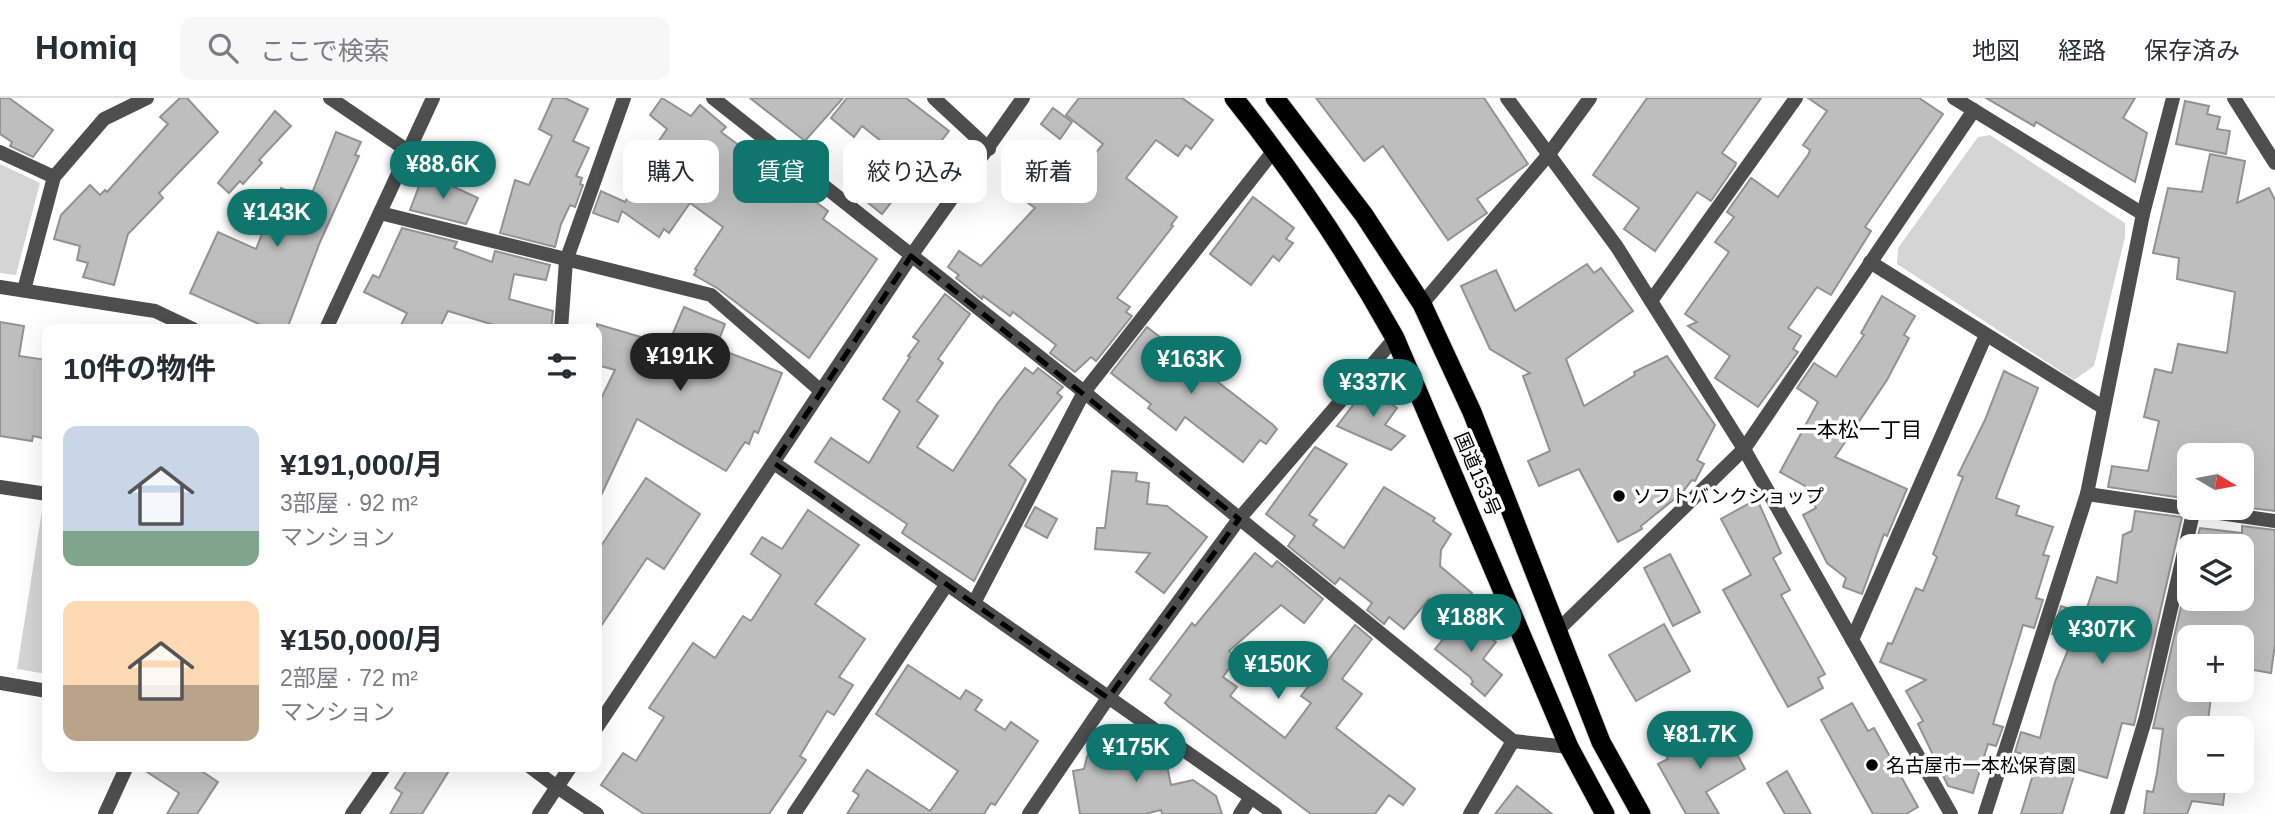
<!DOCTYPE html>
<html lang="ja">
<meta charset="utf-8">
<style>
:root{--surface:#fff;--page:#f7f7f7;--text:#2b2b33;--muted:#7c7c81;--line:#e1e1e2;--accent:#0f766e}
body{margin:0;font-family:Helvetica,"Noto Sans JP",sans-serif;background:var(--page);color:var(--text);height:100vh;display:flex;flex-direction:column;font-size:26px;white-space:nowrap}
*{box-sizing:border-box;margin:0}
p{font-size:23px;color:var(--muted)}
.icon{flex:none;width:38px;height:38px;fill:none;stroke:currentColor;stroke-width:2;stroke-linecap:round;stroke-linejoin:round}
.map{position:relative;flex:1;overflow:hidden}
.sheet{position:absolute;left:42px;top:226px;width:560px;height:448px;display:flex;flex-direction:column;background:var(--surface);border-radius:14px;box-shadow:0 7px 28px #0002}
.sheet>*{flex:none}
.top-card{position:absolute;left:623px;top:42px;width:665px;height:63px;display:flex;gap:14px}
.needle{width:46px;rotate:100deg}
.fabs{position:absolute;left:2177px;top:345px;display:grid;gap:14px}
.fabs a{display:grid;place-items:center;width:77px;height:77px;border-radius:14px;background:var(--surface);box-shadow:0 7px 28px #0002;font-size:35px}
.price{position:absolute;translate:-50% -60px;padding:0 16px;border-radius:24px;background:var(--accent);color:#fff;font-size:23px;line-height:46px;filter:drop-shadow(0 2px 4px #0008)}
.price::after{content:'';position:absolute;left:50%;top:42px;width:21px;height:16px;margin-left:-10px;background:inherit;clip-path:polygon(0 0,100% 0,50% 100%)}
.price.selected{background:#222;color:#fff}
ul{padding:0;list-style:none}
li{display:flex;align-items:center;gap:21px;height:175px;padding:0 21px}
li span{display:grid;place-items:center;flex:none;width:196px;height:140px;border-radius:14px;color:#555}
li>.icon{margin-inline-start:auto}
span .icon{width:84px;height:84px;fill:#fffc;stroke-width:1}
li b{font-size:30px}
h2{display:flex;justify-content:space-between;align-items:center;height:84px;padding:0 21px;font-size:30px}
.tag{padding:0 24px;border-radius:14px;background:var(--surface);box-shadow:0 7px 28px #0002;font-size:24px;line-height:63px}
.tag.selected{background:var(--accent);color:#fff}
header{display:flex;align-items:center;gap:42px;box-sizing:border-box;height:98px;padding:0 35px;background:var(--surface);border-bottom:2px solid var(--line)}
header strong{font-size:33px}
nav{display:flex;gap:38px;margin-inline-start:auto;font-size:24px}
.search{width:490px;height:63px;background:var(--page);display:flex;align-items:center;gap:18px;box-sizing:border-box;padding:0 24px;border-radius:14px;color:var(--muted);font-size:26px}
.map>svg:first-child{display:block}
.green{fill:#d5d5d5}
.building{fill:#bebebe;stroke:#929292;stroke-width:2}
.lines{fill:none;stroke-linecap:round;stroke-linejoin:round}
.trunk-casing{stroke:#dbdbdb;stroke-width:21}
.minor{stroke:#4e4e4e;stroke-width:14}
.tertiary{stroke:#4e4e4e;stroke-width:14}
.trunk{stroke:#000;stroke-width:19}
.marked{fill:none;stroke:#000;stroke-width:5;stroke-dasharray:14 9;stroke-linejoin:round}
.poi-dot{fill:#000;stroke:#fff;stroke-width:2.5}
.labels{text-anchor:middle;stroke-width:7;stroke-linejoin:round;paint-order:stroke}
.street-label{font-size:19px;fill:#000;stroke:#fff}
.poi-label{font-size:19px;fill:#000;stroke:#fff;text-anchor:start}
.neighbourhood-label{font-size:21px;fill:#000;stroke:#fff}
</style>
<header>
<strong>Homiq</strong>
<div class="search"><svg class="icon" aria-label="search" viewBox="0 0 24 24"><circle cx="10" cy="10" r="6"/><path d="M15 15l6 6"/></svg>ここで検索</div>
<nav><a>地図</a><a>経路</a><a>保存済み</a></nav>
</header>
<div class="map">
<svg width="2275" height="716" viewBox="0 0 2275 716">
<rect width="100%" height="100%" fill="#fff"/>
<g class="green">
<path d="M 1990,37 L 2125,125 L 2125,139 L 2094,268 L 2074,282 L 1897,166 L 1898,150 L 1978,39 Z"/>
<path d="M 0,66 L 40,85 L 16,177 L 0,175 Z"/>
<path d="M 43,406 L 47,406 L 47,576 L 17,571 Z"/>
</g>
<g class="building">
<path d="M 0,0 L 9,0 L 53,32 L 33,59 L 10,48 L 12,44 L 0,36 Z"/>
<path d="M 180,0 L 187,0 L 218,34 L 159,95 L 163,100 L 128,136 L 114,187 L 83,179 L 88,165 L 77,162 L 80,148 L 54,141 L 61,117 L 90,87 L 100,97 L 105,92 L 107,94 L 168,26 L 160,19 Z"/>
<path d="M 553,0 L 565,0 L 588,11 L 573,43 L 589,50 L 576,78 L 582,80 L 580,86 L 583,87 L 575,109 L 570,107 L 561,126 L 555,149 L 500,135 L 515,82 L 529,87 L 552,38 L 539,31 Z"/>
<path d="M 662,0 L 691,18 L 700,7 L 726,29 L 721,34 L 828,113 L 823,121 L 877,161 L 809,260 L 717,190 L 694,177 L 697,172 L 695,171 L 723,129 L 690,105 L 669,135 L 664,131 L 659,139 L 622,113 L 618,124 L 593,115 L 601,93 L 625,104 L 653,60 L 649,57 L 667,31 L 650,17 Z"/>
<path d="M 750,0 L 843,0 L 805,43 Z"/>
<path d="M 847,0 L 906,0 L 949,33 L 942,42 L 951,49 L 936,68 L 926,60 L 882,116 L 856,95 L 891,51 L 862,28 L 854,39 L 831,20 Z"/>
<path d="M 1079,0 L 1182,0 L 1213,22 L 1191,51 L 1186,47 L 1178,58 L 1156,42 L 1126,80 L 1177,119 L 1171,127 L 1173,128 L 1117,200 L 1130,209 L 1126,214 L 1132,218 L 1096,263 L 1091,259 L 1075,274 L 1050,255 L 1056,247 L 1013,214 L 1010,218 L 983,198 L 982,201 L 956,180 L 959,177 L 948,169 L 959,153 L 981,168 L 1035,110 L 1020,99 L 1050,68 L 1069,88 L 1103,46 L 1066,17 Z"/>
<path d="M 1316,0 L 1484,0 L 1528,66 L 1477,101 L 1487,115 L 1448,142 L 1383,48 L 1364,63 Z"/>
<path d="M 1647,0 L 1761,0 L 1722,55 L 1736,65 L 1735,68 L 1711,103 L 1697,94 L 1655,153 L 1624,131 L 1639,110 L 1593,77 Z"/>
<path d="M 1808,0 L 1919,0 L 1943,16 L 1865,129 L 1871,133 L 1831,197 L 1817,189 L 1788,230 L 1801,238 L 1793,251 L 1798,254 L 1758,309 L 1715,280 L 1730,258 L 1688,228 L 1697,224 L 1685,216 L 1729,154 L 1715,144 L 1734,119 L 1727,114 L 1751,80 L 1778,99 L 1808,57 L 1810,52 L 1803,47 L 1827,13 Z"/>
<path d="M 1986,0 L 2135,0 L 2123,20 L 2147,35 L 2135,84 L 2036,24 L 2034,28 Z"/>
<path d="M 2185,3 L 2209,8 L 2207,16 L 2220,19 L 2217,31 L 2230,33 L 2226,56 L 2176,46 Z"/>
<path d="M 1053,10 L 1072,24 L 1060,41 L 1041,26 Z"/>
<path d="M 275,13 L 291,28 L 259,62 L 262,65 L 243,86 L 240,83 L 229,95 L 218,85 Z"/>
<path d="M 336,34 L 361,44 L 355,57 L 359,58 L 320,144 L 287,231 L 270,231 L 190,195 L 218,134 L 256,151 L 281,90 L 309,103 Z"/>
<path d="M 2210,56 L 2245,63 L 2237,105 L 2269,90 L 2275,102 L 2275,413 L 2242,409 L 2242,357 L 2189,357 L 2189,401 L 2108,389 L 2112,368 L 2148,373 L 2159,323 L 2144,319 L 2155,271 L 2172,275 L 2178,246 L 2227,255 L 2235,194 L 2177,181 L 2179,160 L 2153,155 L 2168,90 L 2202,94 Z"/>
<path d="M 424,75 L 478,100 L 466,126 L 410,112 Z"/>
<path d="M 1253,99 L 1294,130 L 1286,141 L 1293,145 L 1279,163 L 1273,158 L 1251,187 L 1210,156 Z"/>
<path d="M 402,130 L 457,144 L 454,150 L 492,164 L 495,153 L 550,167 L 546,182 L 514,176 L 509,201 L 553,213 L 551,231 L 507,231 L 448,213 L 439,231 L 399,231 L 407,215 L 364,194 L 373,177 L 379,180 Z"/>
<path d="M 1587,166 L 1594,175 L 1601,170 L 1633,213 L 1566,261 L 1584,308 L 1635,277 L 1634,274 L 1667,258 L 1715,327 L 1697,362 L 1704,366 L 1695,383 L 1692,382 L 1682,395 L 1641,428 L 1642,431 L 1618,444 L 1579,371 L 1539,388 L 1528,363 L 1550,353 L 1523,278 L 1530,275 L 1490,251 L 1461,188 L 1496,172 L 1515,213 Z"/>
<path d="M 945,196 L 970,216 L 938,261 L 943,265 L 917,303 L 938,318 L 917,349 L 953,373 L 997,306 L 1025,270 L 1033,276 L 1038,270 L 1063,289 L 1057,295 L 1062,299 L 1009,367 L 1026,382 L 974,483 L 902,435 L 907,426 L 815,364 L 831,340 L 869,365 L 900,313 L 883,301 L 910,259 L 908,258 L 919,243 L 913,239 Z"/>
<path d="M 1882,198 L 1915,218 L 1904,237 L 1909,240 L 1887,282 L 1835,359 L 1907,391 L 1887,438 L 1884,436 L 1862,496 L 1843,489 L 1846,480 L 1827,465 L 1803,417 L 1816,410 L 1805,388 L 1780,374 L 1818,304 L 1797,290 L 1814,265 L 1836,279 L 1864,237 L 1861,235 Z"/>
<path d="M 684,209 L 725,226 L 716,250 L 782,275 L 758,335 L 754,333 L 749,346 L 745,344 L 726,373 L 637,321 L 597,406 L 597,309 L 615,272 L 597,267 L 597,226 L 668,247 Z"/>
<path d="M 0,224 L 24,228 L 19,258 L 47,262 L 47,341 L 33,338 L 32,343 L 0,338 Z"/>
<path d="M 1147,229 L 1272,326 L 1277,331 L 1266,346 L 1260,342 L 1243,364 L 1185,319 L 1176,332 L 1148,310 L 1151,306 L 1111,275 Z"/>
<path d="M 2004,273 L 2038,290 L 1996,400 L 2019,408 L 2016,417 L 2053,429 L 2043,457 L 2049,458 L 2036,500 L 2043,502 L 2034,530 L 2023,527 L 1993,626 L 2003,629 L 1996,648 L 1988,646 L 1973,695 L 1948,688 L 1918,626 L 1923,623 L 1906,593 L 1926,582 L 1880,564 L 1888,545 L 1892,546 L 1916,490 L 1923,493 L 1937,459 L 1933,456 L 1963,379 L 1958,377 L 1985,322 Z"/>
<path d="M 1378,289 L 1393,300 L 1390,305 L 1397,310 L 1385,327 L 1405,338 L 1391,352 L 1337,328 L 1360,298 Z"/>
<path d="M 1315,349 L 1347,366 L 1309,417 L 1317,422 L 1313,427 L 1344,450 L 1384,389 L 1435,420 L 1433,423 L 1451,436 L 1441,452 L 1440,468 L 1472,495 L 1451,520 L 1429,501 L 1404,531 L 1389,519 L 1384,526 L 1367,512 L 1372,505 L 1340,480 L 1335,486 L 1288,448 L 1295,438 L 1266,416 Z"/>
<path d="M 1112,373 L 1137,375 L 1136,383 L 1149,385 L 1147,406 L 1167,408 L 1207,439 L 1164,495 L 1136,474 L 1150,455 L 1095,451 L 1097,430 L 1105,430 Z"/>
<path d="M 646,380 L 700,416 L 664,471 L 647,460 L 597,534 L 597,454 Z"/>
<path d="M 1757,401 L 1781,455 L 1773,460 L 1790,492 L 1781,497 L 1825,576 L 1818,580 L 1823,590 L 1788,609 L 1723,492 L 1751,477 L 1721,421 Z"/>
<path d="M 1035,409 L 1057,421 L 1047,440 L 1025,428 Z"/>
<path d="M 808,412 L 859,447 L 815,506 L 865,541 L 839,579 L 853,587 L 834,617 L 827,613 L 800,658 L 806,662 L 769,716 L 644,716 L 601,687 L 623,655 L 636,663 L 664,619 L 649,610 L 693,545 L 715,560 L 743,518 L 751,523 L 781,477 L 751,456 L 762,439 L 782,451 Z"/>
<path d="M 2135,413 L 2182,419 L 2134,627 L 2122,625 L 2107,680 L 2076,671 L 2062,716 L 2021,716 L 2038,660 L 2015,654 L 2021,634 L 2040,640 L 2055,584 L 2072,542 L 2052,536 L 2061,508 L 2085,516 L 2097,479 L 2117,485 L 2123,437 L 2132,433 Z"/>
<path d="M 2242,428 L 2275,432 L 2275,546 L 2271,575 L 2242,570 L 2242,539 L 2189,539 L 2189,592 L 2212,592 L 2207,630 L 2189,630 L 2189,682 L 2226,682 L 2223,707 L 2192,703 L 2187,716 L 2144,716 L 2147,693 L 2153,694 L 2157,675 L 2163,631 L 2153,630 L 2189,474 L 2189,500 L 2242,500 L 2242,448 L 2195,448 L 2200,430 L 2242,435 Z"/>
<path d="M 1255,455 L 1272,469 L 1277,463 L 1323,501 L 1304,525 L 1281,507 L 1229,553 L 1237,559 L 1223,579 L 1237,589 L 1230,598 L 1285,640 L 1311,605 L 1301,598 L 1355,527 L 1372,541 L 1342,581 L 1362,596 L 1336,630 L 1415,691 L 1403,707 L 1389,697 L 1375,716 L 1311,716 L 1170,610 L 1165,605 L 1171,597 L 1150,581 L 1192,525 L 1195,528 Z"/>
<path d="M 1670,456 L 1700,514 L 1673,528 L 1644,470 Z"/>
<path d="M 1463,517 L 1496,544 L 1483,561 L 1502,577 L 1485,598 L 1471,586 L 1473,584 L 1470,579 L 1435,551 Z"/>
<path d="M 1664,526 L 1690,573 L 1636,603 L 1609,557 Z"/>
<path d="M 908,567 L 960,601 L 966,592 L 982,602 L 975,612 L 1005,632 L 1011,624 L 1038,643 L 995,707 L 991,705 L 984,716 L 847,716 L 859,697 L 853,693 L 867,672 L 930,713 L 958,673 L 876,616 Z"/>
<path d="M 1852,605 L 1868,633 L 1874,630 L 1918,709 L 1906,716 L 1873,716 L 1821,622 Z"/>
<path d="M 1724,632 L 1745,671 L 1706,694 L 1719,716 L 1686,716 L 1658,666 L 1668,661 L 1665,656 L 1702,635 L 1705,642 Z"/>
<path d="M 1121,636 L 1166,663 L 1171,687 L 1193,682 L 1216,698 L 1222,716 L 1162,716 L 1161,712 L 1145,716 L 1080,716 L 1073,673 L 1084,671 L 1087,659 L 1097,644 Z"/>
<path d="M 138,668 L 194,668 L 218,684 L 197,716 L 167,716 L 179,695 Z"/>
<path d="M 409,668 L 452,668 L 422,716 L 390,716 L 402,695 L 395,690 Z"/>
<path d="M 1787,673 L 1811,716 L 1785,716 L 1767,685 Z"/>
<path d="M 1517,688 L 1552,716 L 1495,716 Z"/>
</g>
<g class="lines">
<g class="trunk-casing">
<g id="trunk">
<path d="M 1234,0 C 1294,75 1348,156 1395,240 L 1569,649 L 1605,716"/>
<path d="M 1275,0 L 1364,117 L 1422,206 L 1472,314 L 1601,644 L 1641,716"/>
</g>
</g>
<g class="minor">
<path d="M 330,0 L 408,53"/>
<path d="M 713,0 L 1084,294 L 1513,643 L 1569,649"/>
<path d="M 934,0 L 989,51"/>
<path d="M 1507,0 L 1617,149 L 1744,351 L 1951,716"/>
<path d="M 1954,0 L 2143,116"/>
<path d="M 2234,0 L 2275,65"/>
<path d="M 0,54 L 54,79"/>
<path d="M 380,115 L 711,197 L 821,293"/>
<path d="M 1870,164 L 2104,310"/>
<path d="M 0,189 L 155,213 L 193,231"/>
<path d="M 24,192 L 54,79 L 104,21 L 147,0"/>
<path d="M 1651,203 L 1796,0"/>
<path d="M 1422,206 L 1549,56 L 1590,0"/>
<path d="M 326,231 L 433,0"/>
<path d="M 561,231 L 566,163 L 624,0"/>
<path d="M 774,365 L 1275,716"/>
<path d="M 2087,396 L 2275,423"/>
<path d="M 974,505 L 1084,294 L 1275,51"/>
<path d="M 1557,533 L 1744,351 L 1974,12"/>
<path d="M 1852,542 L 1986,237"/>
<path d="M 0,585 L 47,593"/>
<path d="M 557,689 L 597,716"/>
<path d="M 105,716 L 127,668"/>
<path d="M 352,716 L 385,668"/>
<path d="M 794,716 L 947,486"/>
<path d="M 1029,716 L 1108,600 L 1239,421 L 1395,240"/>
<path d="M 1240,716 L 1251,699"/>
<path d="M 1470,716 L 1513,643"/>
<path d="M 1985,716 L 2087,396 L 2143,116 L 2173,0"/>
<path d="M 2117,716 L 2146,619 L 2194,411"/>
</g>
<g class="tertiary">
<path d="M 0,389 L 47,396"/>
<path d="M 597,629 L 911,158 L 1023,0"/>
<path d="M 529,668 L 557,689"/>
<path d="M 539,716 L 571,668"/>
</g>
<use href="#trunk" class="trunk"/>
</g>
<path class="marked" d="M 911,158 L 1239,421 L 1108,600 L 774,365 Z"/>
<g class="poi-dot">
<circle cx="1619" cy="398" r="7"/>
<circle cx="1872" cy="667" r="7"/>
</g>
<g class="labels">
<g class="street-label">
<text transform="translate(1478 376) rotate(67)" y="7">国道153号</text>
</g>
<g class="poi-label">
<text x="1633" y="405">ソフトバンクショップ</text>
<text x="1886" y="674">名古屋市一本松保育園</text>
</g>
<g class="neighbourhood-label">
<text x="1859" y="339">一本松一丁目</text>
</g>
</g>
</svg>
<div class="fabs">
<a><svg class="needle" viewBox="-14 -14 28 28"><path d="M0-13l5 13h-10z" fill="#e53935"/><path d="M0 13l5-13h-10z" fill="#7c7c81"/></svg></a>
<a><svg class="icon" aria-label="layers" viewBox="0 0 24 24"><path d="M12 4l9 5-9 5-9-5zM3 14l9 5 9-5"/></svg></a>
<a>+</a>
<a>−</a>
</div>
<b class="price" style="left:443px;top:103px">¥88.6K</b>
<b class="price" style="left:277px;top:151px">¥143K</b>
<b class="price selected" style="left:680px;top:295px">¥191K</b>
<b class="price" style="left:1191px;top:298px">¥163K</b>
<b class="price" style="left:1373px;top:321px">¥337K</b>
<b class="price" style="left:1471px;top:556px">¥188K</b>
<b class="price" style="left:2102px;top:568px">¥307K</b>
<b class="price" style="left:1278px;top:603px">¥150K</b>
<b class="price" style="left:1700px;top:673px">¥81.7K</b>
<b class="price" style="left:1136px;top:686px">¥175K</b>
<div class="top-card">
<a class="tag">購入</a>
<a class="tag selected">賃貸</a>
<a class="tag">絞り込み</a>
<a class="tag">新着</a>
</div>
<section class="sheet">
<h2>10件の物件<svg class="icon" aria-label="filters" viewBox="0 0 24 24"><path d="M4 7h16M4 17h16"/><circle cx="9" cy="7" r="2"/><circle cx="15" cy="17" r="2"/></svg></h2>
<ul>
<li><span style="background:linear-gradient(#c9d6e8 75%,#7fa58c 0)"><svg class="icon" aria-label="home" viewBox="0 0 24 24"><path d="M3 11l9-7 9 7M6 9v11h12V9"/></svg></span><div><b>¥191,000/月</b><p>3部屋 · 92 m²</p><p>マンション</p></div></li>
<li><span style="background:linear-gradient(#ffd9b3 60%,#b9a48a 0)"><svg class="icon" aria-label="home" viewBox="0 0 24 24"><path d="M3 11l9-7 9 7M6 9v11h12V9"/></svg></span><div><b>¥150,000/月</b><p>2部屋 · 72 m²</p><p>マンション</p></div></li>
</ul>
</section>
</div>
